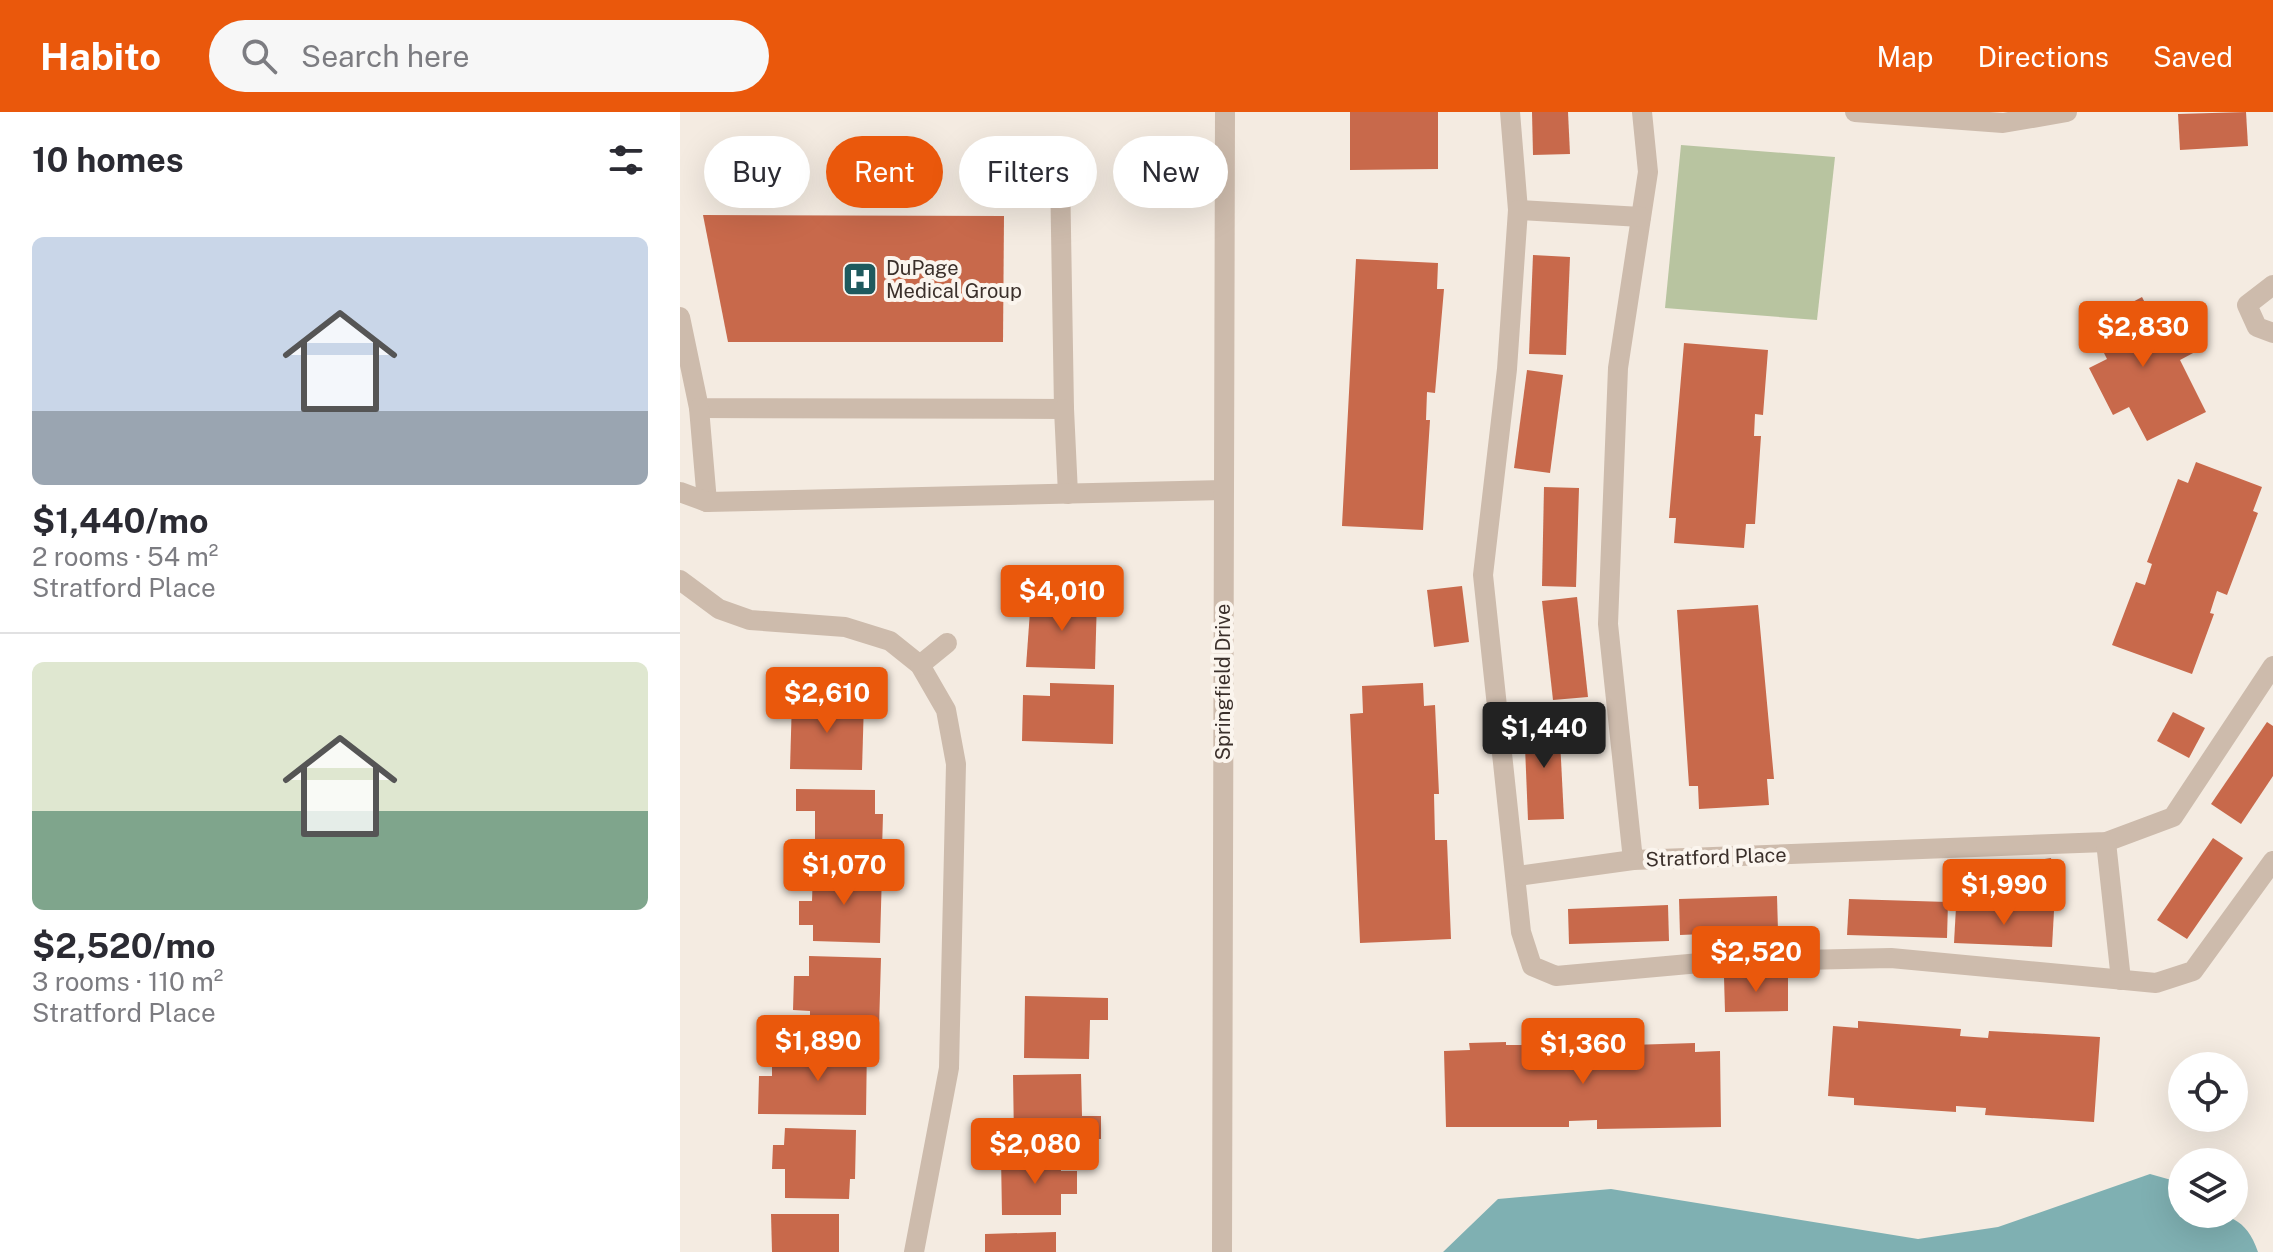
<!DOCTYPE html>
<meta charset="utf-8">
<style>
:root{--surface:#fff;--page:#f7f7f7;--text:#2b2b33;--muted:#7c7c81;--line:#e1e1e2;--accent:#ea580c}
body{margin:0;font-family:"Public Sans",sans-serif;background:var(--page);color:var(--text);height:100vh;display:flex;flex-direction:column;font-size:30px;white-space:nowrap}
*{box-sizing:border-box;margin:0}
p{font-size:26px;color:var(--muted)}
.icon{flex:none;width:44px;height:44px;fill:none;stroke:currentColor;stroke-width:2;stroke-linecap:round;stroke-linejoin:round}
.map{position:relative;flex:1;overflow:hidden}
.drawer{display:flex;flex-direction:column;background:var(--surface);width:680px}
.drawer>*{flex:none}
.banner{position:absolute;left:24px;top:24px;width:760px;height:72px;display:flex;gap:16px}
.tools{position:absolute;left:1488px;top:940px;display:grid;gap:16px}
.tools a{display:grid;place-items:center;width:80px;height:80px;border-radius:50%;background:var(--surface);box-shadow:0 8px 32px #0002;font-size:40px}
.price{position:absolute;translate:-50% -68px;padding:0 18px;border-radius:8px;background:var(--accent);color:#fff;font-size:26px;line-height:52px;filter:drop-shadow(0 2px 4px #0008)}
.price::after{content:'';position:absolute;left:50%;top:48px;width:24px;height:18px;margin-left:-12px;background:inherit;clip-path:polygon(0 0,100% 0,50% 100%)}
.price.active{background:#222;color:#fff}
ul{padding:0;list-style:none}
li{display:grid;align-content:center;gap:16px;height:424px;padding:0 32px}
li+li{border-top:2px solid var(--line)}
li span{display:grid;place-items:center;height:248px;border-radius:12px;color:#555}
li>.icon{margin-inline-start:auto}
span .icon{width:144px;height:144px;fill:#fffc;stroke-width:1}
li b{font-size:34px}
h2{display:flex;justify-content:space-between;align-items:center;height:96px;padding:0 32px;font-size:34px}
.pill{padding:0 28px;border-radius:36px;background:var(--surface);box-shadow:0 8px 32px #0002;font-size:28px;line-height:72px}
.pill.active{background:var(--accent);color:#fff}
header{display:flex;align-items:center;gap:48px;box-sizing:border-box;height:112px;padding:0 40px;background:var(--accent);color:#fff}
header strong{font-size:38px}
nav{display:flex;gap:44px;margin-inline-start:auto;font-size:28px}
.search{width:560px;height:72px;background:var(--page);display:flex;align-items:center;gap:20px;box-sizing:border-box;padding:0 28px;border-radius:44px;color:var(--muted);font-size:30px}
main{display:flex;flex:1;min-height:0}
.map>svg:first-child{display:block}
.green{fill:#b8c4a0}
.water{fill:#7fb0b2}
.building{fill:#c8694b}
.lines{fill:none;stroke-linecap:round;stroke-linejoin:round}
.minor{stroke:#cdbbac;stroke-width:20}
.labels{text-anchor:middle;stroke-width:8;stroke-linejoin:round;paint-order:stroke}
.poi-label{font-size:20px;fill:#3b302b;stroke:#fbf5ee;text-anchor:start}
.street-label{font-size:20px;fill:#3b302b;stroke:#fbf5ee}
</style>
<header>
<strong>Habito</strong>
<div class="search"><svg class="icon" aria-label="search" viewBox="0 0 24 24"><circle cx="10" cy="10" r="6"/><path d="M15 15l6 6"/></svg>Search here</div>
<nav><a>Map</a><a>Directions</a><a>Saved</a></nav>
</header>
<main>
<section class="drawer">
<h2>10 homes<svg class="icon" aria-label="filters" viewBox="0 0 24 24"><path d="M4 7h16M4 17h16"/><circle cx="9" cy="7" r="2"/><circle cx="15" cy="17" r="2"/></svg></h2>
<ul>
<li><span style="background:linear-gradient(#c9d6e8 70%,#9aa5b1 0)"><svg class="icon" aria-label="home" viewBox="0 0 24 24"><path d="M3 11l9-7 9 7M6 9v11h12V9"/></svg></span><div><b>$1,440/mo</b><p>2 rooms · 54 m²</p><p>Stratford Place</p></div></li>
<li><span style="background:linear-gradient(#dfe7d0 60%,#7fa58c 0)"><svg class="icon" aria-label="home" viewBox="0 0 24 24"><path d="M3 11l9-7 9 7M6 9v11h12V9"/></svg></span><div><b>$2,520/mo</b><p>3 rooms · 110 m²</p><p>Stratford Place</p></div></li>
</ul>
</section>
<div class="map">
<svg width="1593" height="1140" viewBox="0 0 1593 1140">
<rect width="100%" height="100%" fill="#f4ebe1"/>
<path class="green" d="M 1001,33 L 1155,45 L 1137,208 L 985,196 Z"/>
<path class="water" d="M 1470,1062 L 1502,1071 L 1502,1102 C 1539,1102 1564,1098 1578,1140 L 763,1140 L 818,1087 L 931,1077 L 1238,1127 L 1318,1115 Z"/>
<g class="building">
<path d="M 670,0 L 758,0 L 758,57 L 670,58 Z"/>
<path d="M 852,0 L 888,0 L 890,42 L 853,43 Z"/>
<path d="M 1566,0 L 1568,34 L 1500,38 L 1498,2 Z"/>
<path d="M 23,103 L 324,104 L 323,230 L 48,230 Z"/>
<path d="M 853,143 L 890,145 L 886,243 L 849,242 Z"/>
<path d="M 676,147 L 758,151 L 757,177 L 764,177 L 755,281 L 747,280 L 746,308 L 750,308 L 743,418 L 662,414 Z"/>
<path d="M 1462,185 L 1484,228 L 1504,218 L 1515,240 L 1500,248 L 1526,300 L 1467,329 L 1449,295 L 1433,303 L 1409,256 L 1427,247 L 1404,201 L 1427,190 L 1432,201 Z"/>
<path d="M 1004,231 L 1088,238 L 1083,303 L 1075,302 L 1074,324 L 1081,324 L 1075,412 L 1066,412 L 1064,436 L 994,431 L 996,406 L 989,406 Z"/>
<path d="M 847,258 L 883,263 L 870,361 L 834,356 Z"/>
<path d="M 1516,350 L 1582,375 L 1573,399 L 1578,401 L 1547,483 L 1537,479 L 1530,501 L 1534,502 L 1512,562 L 1432,533 L 1456,470 L 1465,473 L 1472,452 L 1467,450 L 1498,367 L 1508,371 Z"/>
<path d="M 864,375 L 899,376 L 896,475 L 862,474 Z"/>
<path d="M 782,474 L 789,530 L 754,535 L 747,478 Z"/>
<path d="M 351,485 L 417,486 L 415,557 L 346,555 Z"/>
<path d="M 897,485 L 908,585 L 873,588 L 862,489 Z"/>
<path d="M 1078,493 L 1094,667 L 1087,667 L 1089,693 L 1019,697 L 1018,674 L 1009,674 L 997,498 Z"/>
<path d="M 370,571 L 434,573 L 433,632 L 342,629 L 343,583 L 370,584 Z"/>
<path d="M 743,571 L 744,594 L 755,593 L 759,682 L 754,682 L 755,728 L 767,728 L 771,827 L 680,831 L 670,602 L 683,601 L 682,574 Z"/>
<path d="M 112,587 L 184,589 L 182,658 L 110,657 Z"/>
<path d="M 1493,600 L 1525,616 L 1509,646 L 1477,629 Z"/>
<path d="M 879,608 L 884,707 L 848,708 L 844,610 Z"/>
<path d="M 1587,610 L 1593,614 L 1593,664 L 1561,712 L 1531,692 Z"/>
<path d="M 116,677 L 195,678 L 195,702 L 203,702 L 202,739 L 135,739 L 135,699 L 116,699 Z"/>
<path d="M 1533,726 L 1563,746 L 1507,827 L 1477,808 Z"/>
<path d="M 1371,746 L 1377,782 L 1311,792 L 1305,756 Z"/>
<path d="M 133,758 L 202,760 L 200,831 L 133,829 L 133,813 L 119,813 L 119,789 L 132,789 Z"/>
<path d="M 1097,784 L 1098,819 L 1000,823 L 999,787 Z"/>
<path d="M 1169,787 L 1268,790 L 1267,826 L 1167,823 Z"/>
<path d="M 988,793 L 989,829 L 889,832 L 888,797 Z"/>
<path d="M 1276,795 L 1374,799 L 1372,835 L 1274,831 Z"/>
<path d="M 129,844 L 201,846 L 199,916 L 130,914 L 130,899 L 113,898 L 114,864 L 129,864 Z"/>
<path d="M 1108,864 L 1108,899 L 1045,900 L 1044,865 Z"/>
<path d="M 345,884 L 428,886 L 428,908 L 410,908 L 409,947 L 344,946 Z"/>
<path d="M 1178,909 L 1281,917 L 1280,924 L 1308,926 L 1309,919 L 1420,925 L 1414,1010 L 1305,1003 L 1306,996 L 1276,994 L 1276,1000 L 1174,993 L 1174,986 L 1148,984 L 1153,914 L 1178,916 Z"/>
<path d="M 148,929 L 187,930 L 186,1003 L 78,1002 L 79,964 L 92,964 L 92,944 L 148,945 Z"/>
<path d="M 826,930 L 826,933 L 889,933 L 889,940 L 918,939 L 918,934 L 1015,931 L 1015,940 L 1040,939 L 1041,1015 L 917,1017 L 917,1008 L 889,1009 L 889,1015 L 766,1015 L 764,939 L 790,938 L 789,931 Z"/>
<path d="M 401,962 L 402,1004 L 421,1004 L 421,1027 L 334,1028 L 333,963 Z"/>
<path d="M 105,1016 L 176,1018 L 175,1067 L 170,1067 L 169,1087 L 105,1086 L 105,1057 L 92,1057 L 93,1033 L 104,1033 Z"/>
<path d="M 321,1045 L 381,1045 L 381,1059 L 397,1059 L 397,1082 L 381,1082 L 381,1103 L 322,1103 Z"/>
<path d="M 91,1102 L 159,1102 L 159,1140 L 92,1140 Z"/>
<path d="M 376,1120 L 376,1140 L 305,1140 L 305,1122 Z"/>
</g>
<g class="lines">
<g class="minor">
<path d="M 830,0 L 838,98"/>
<path d="M 962,0 L 968,60 L 938,256 L 928,512 L 953,748 L 1426,730 L 1493,705 L 1593,554"/>
<path d="M 1175,0 L 1323,11 L 1387,0"/>
<path d="M 961,105 L 838,98 L 827,257 L 803,463 L 841,820 L 852,854 L 876,864 L 1031,850 L 1211,846 L 1476,871 L 1513,859 L 1593,749"/>
<path d="M 1593,173 L 1567,193 L 1577,215 L 1593,221"/>
<path d="M 0,205 L 19,296 L 384,297 L 380,59"/>
<path d="M 19,296 L 27,390"/>
<path d="M 384,297 L 388,382"/>
<path d="M 0,380 L 27,390 L 544,378"/>
<path d="M 0,468 L 39,497 L 70,508 L 165,515 L 210,529 L 240,553 L 266,598 L 276,652 L 269,956 L 234,1140"/>
<path d="M 240,553 L 267,531"/>
<path d="M 1426,730 L 1441,868"/>
<path d="M 837,764 L 953,748"/>
<path d="M 542,1140 L 545,0"/>
</g>
</g>
<defs>
<g id="hospital-square" transform="scale(1.8)"><rect x="-9" y="-9" width="18" height="18" rx="4" fill="#1f5a5e" stroke="#fbf5ee"/><path d="M-5-5h3v3.5h4V-5h3V5h-3V1.5h-4V5h-3Z" fill="#fff"/></g>
</defs>
<g fill-rule="evenodd">
<use href="#hospital-square" x="180" y="167"/>
</g>
<g class="labels">
<g class="poi-label">
<text x="206" y="163">DuPage<tspan x="206" dy="23">Medical Group</tspan></text>
</g>
<g class="street-label">
<text transform="translate(543 570) rotate(-90)" y="7">Springfield Drive</text>
<text transform="translate(1036 745) rotate(-2)" y="7">Stratford Place</text>
</g>
</g>
</svg>
<div class="tools">
<a><svg class="icon" aria-label="locate" viewBox="0 0 24 24"><circle cx="12" cy="12" r="6"/><path d="M12 2v4M12 18v4M2 12h4M18 12h4"/></svg></a>
<a><svg class="icon" aria-label="layers" viewBox="0 0 24 24"><path d="M12 4l9 5-9 5-9-5zM3 14l9 5 9-5"/></svg></a>
</div>
<b class="price" style="left:1463px;top:257px">$2,830</b>
<b class="price" style="left:382px;top:521px">$4,010</b>
<b class="price" style="left:147px;top:623px">$2,610</b>
<b class="price active" style="left:864px;top:658px">$1,440</b>
<b class="price" style="left:164px;top:795px">$1,070</b>
<b class="price" style="left:1324px;top:815px">$1,990</b>
<b class="price" style="left:1076px;top:882px">$2,520</b>
<b class="price" style="left:138px;top:971px">$1,890</b>
<b class="price" style="left:903px;top:974px">$1,360</b>
<b class="price" style="left:355px;top:1074px">$2,080</b>
<div class="banner">
<a class="pill">Buy</a>
<a class="pill active">Rent</a>
<a class="pill">Filters</a>
<a class="pill">New</a>
</div>
</div>
</main>
